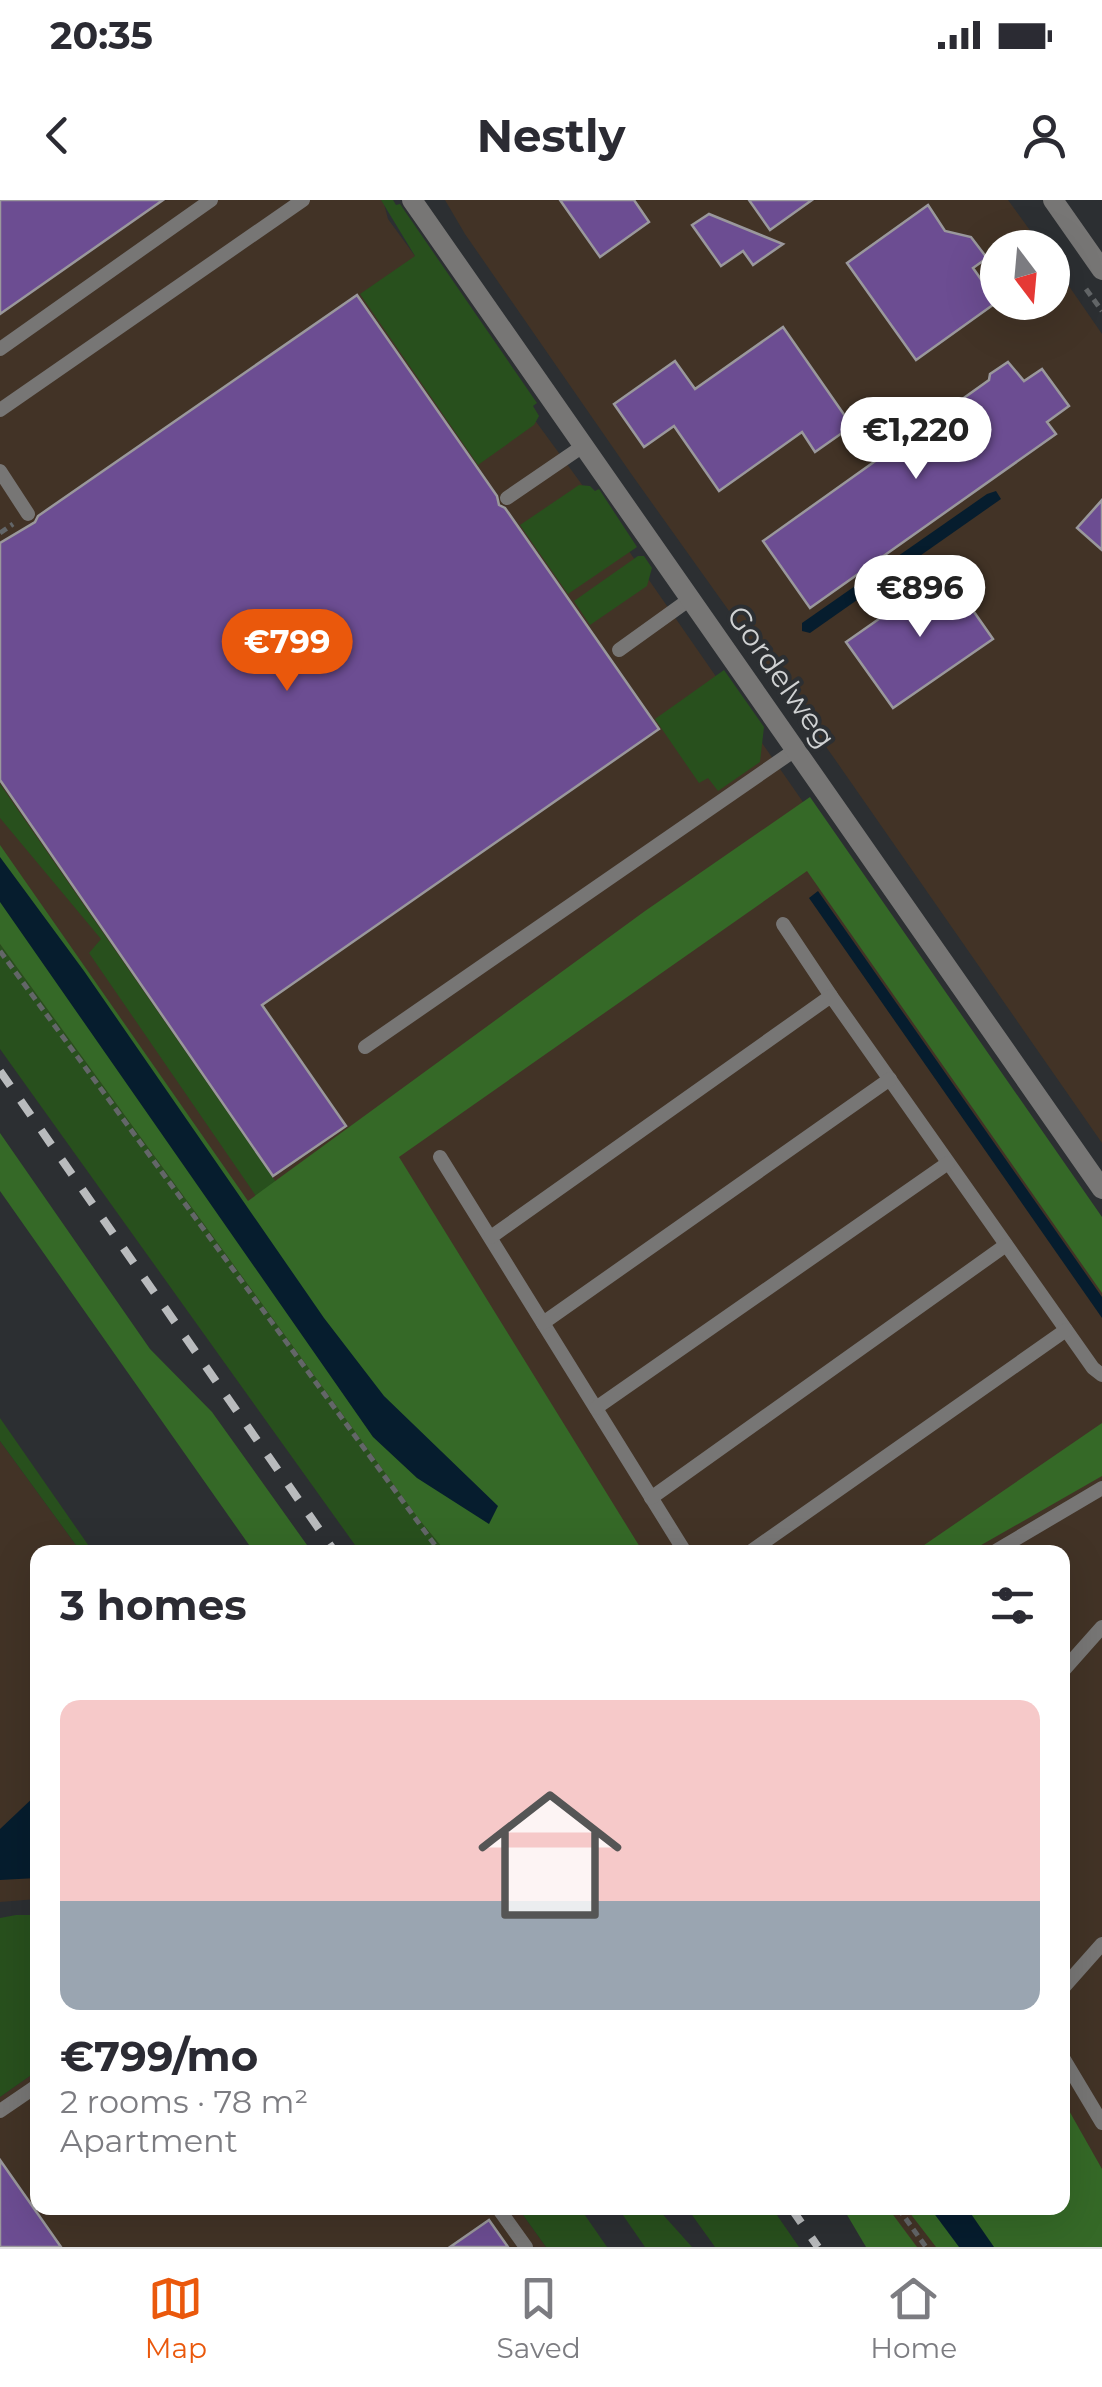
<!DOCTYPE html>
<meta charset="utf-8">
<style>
:root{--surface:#fff;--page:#f2f2f3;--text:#2b2b33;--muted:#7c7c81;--line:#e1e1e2;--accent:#ea580c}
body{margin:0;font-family:Montserrat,sans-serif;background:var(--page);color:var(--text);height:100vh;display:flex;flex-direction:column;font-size:38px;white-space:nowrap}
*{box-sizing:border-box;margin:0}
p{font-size:32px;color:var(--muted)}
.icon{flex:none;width:55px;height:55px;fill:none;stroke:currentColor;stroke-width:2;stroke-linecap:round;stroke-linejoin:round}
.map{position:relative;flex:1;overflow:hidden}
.details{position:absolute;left:30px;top:1345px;width:1040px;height:670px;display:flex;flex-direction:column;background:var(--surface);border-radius:20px;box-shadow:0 10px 40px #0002}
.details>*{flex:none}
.needle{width:65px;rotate:164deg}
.buttons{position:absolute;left:980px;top:30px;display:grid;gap:20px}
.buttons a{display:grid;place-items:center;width:90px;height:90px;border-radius:50%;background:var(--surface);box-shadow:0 10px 40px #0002;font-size:50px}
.price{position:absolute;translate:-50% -85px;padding:0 22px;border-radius:35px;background:#fff;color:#222;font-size:32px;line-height:65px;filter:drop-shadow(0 2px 5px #0008)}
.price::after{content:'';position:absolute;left:50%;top:60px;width:30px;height:22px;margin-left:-15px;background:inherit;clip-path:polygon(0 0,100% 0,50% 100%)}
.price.selected{background:var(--accent);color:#fff}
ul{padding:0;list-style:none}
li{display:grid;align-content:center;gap:20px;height:530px;padding:0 30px}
li span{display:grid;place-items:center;height:310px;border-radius:20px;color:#555}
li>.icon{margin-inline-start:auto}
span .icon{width:180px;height:180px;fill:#fffc;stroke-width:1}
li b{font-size:42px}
h2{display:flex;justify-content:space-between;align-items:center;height:120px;padding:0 30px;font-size:42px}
.status{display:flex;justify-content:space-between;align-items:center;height:70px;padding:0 50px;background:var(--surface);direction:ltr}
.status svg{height:28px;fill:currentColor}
header{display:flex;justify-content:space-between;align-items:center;height:130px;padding:0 30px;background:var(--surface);font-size:45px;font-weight:700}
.dock{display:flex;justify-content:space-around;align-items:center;height:140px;border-top:2px solid var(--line);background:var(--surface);font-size:28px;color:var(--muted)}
.dock a{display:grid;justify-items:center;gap:5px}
.dock .selected{color:var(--accent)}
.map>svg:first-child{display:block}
.industrial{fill:#423326}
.green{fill:#28501d}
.forest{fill:#356927}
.water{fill:#061d2e}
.building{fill:#6c4d92;stroke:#9a989c;stroke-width:2.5}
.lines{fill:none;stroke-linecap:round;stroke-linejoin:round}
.path{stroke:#636668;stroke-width:5;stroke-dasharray:8 5;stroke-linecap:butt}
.service{stroke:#777675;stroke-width:14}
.minor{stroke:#777675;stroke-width:20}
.rail{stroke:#b9bbbd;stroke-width:8;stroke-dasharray:18 18;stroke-linecap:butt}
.labels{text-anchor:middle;stroke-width:8;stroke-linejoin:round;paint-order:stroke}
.street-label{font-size:30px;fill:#d0d2d3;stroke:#2c2f32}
</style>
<div class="status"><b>20:35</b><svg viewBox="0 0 49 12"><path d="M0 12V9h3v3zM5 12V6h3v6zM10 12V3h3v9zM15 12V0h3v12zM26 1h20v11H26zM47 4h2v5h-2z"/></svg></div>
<header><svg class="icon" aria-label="back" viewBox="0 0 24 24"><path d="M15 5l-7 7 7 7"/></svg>Nestly<svg class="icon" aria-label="person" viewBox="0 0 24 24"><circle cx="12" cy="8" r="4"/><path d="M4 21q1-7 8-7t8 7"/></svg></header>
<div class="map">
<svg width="1102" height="2047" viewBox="0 0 1102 2047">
<rect width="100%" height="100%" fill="#2c2f32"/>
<g class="industrial">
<path d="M 0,0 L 383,0 L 388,19 L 599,308 L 1102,1033 L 1102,2047 L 906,2047 L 878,2008 L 1062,2008 L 1062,1352 L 379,1352 L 0,804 Z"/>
<path d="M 445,0 L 1008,0 L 1042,47 L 998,48 L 998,102 L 1052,102 L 1053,63 L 1102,134 L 1102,943 L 834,558 L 632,275 L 465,34 Z"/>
<path d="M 0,1241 L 81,1352 L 38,1352 L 37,1699 L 0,1702 Z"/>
<path d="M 37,1871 L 38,2008 L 518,2008 L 546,2047 L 0,2047 L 0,1897 Z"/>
</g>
<g class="green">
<path d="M 381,0 L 393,0 L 396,5 L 400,4 L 537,203 L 533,206 L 539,216 L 534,225 L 478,265 L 360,94 L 415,56 Z"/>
<path d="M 579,285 L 590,286 L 595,291 L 599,289 L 637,347 L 568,394 L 520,325 Z"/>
<path d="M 638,356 L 644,356 L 652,368 L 647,386 L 590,425 L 574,401 Z"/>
<path d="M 724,470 L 764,527 L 760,562 L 718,591 L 708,578 L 699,583 L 655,519 Z"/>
<path d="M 0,584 L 276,982 L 256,996 L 89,753 L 101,739 L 0,618 Z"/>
<path d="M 0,744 L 418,1318 L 446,1352 L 360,1352 L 0,849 Z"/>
<path d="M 0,1218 L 93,1352 L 81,1352 L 0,1241 Z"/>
<path d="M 16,1715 L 37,1715 L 37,1871 L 0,1897 L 0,1718 Z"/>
<path d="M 518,2008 L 580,2008 L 607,2047 L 546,2047 Z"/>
<path d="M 618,2008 L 657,2008 L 692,2047 L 645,2047 Z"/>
<path d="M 687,2008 L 772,2008 L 799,2047 L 715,2047 Z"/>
</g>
<g class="forest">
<path d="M 810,597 L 1102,1017 L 1102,1093 L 807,671 L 399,957 L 643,1352 L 446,1352 L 418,1318 L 0,744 L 0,645 L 248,1001 L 645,711 Z"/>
<path d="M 0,933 L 150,1149 L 212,1212 L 312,1352 L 254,1352 L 0,991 Z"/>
<path d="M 1102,1223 L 1102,1276 L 969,1352 L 914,1352 Z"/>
<path d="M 1063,1900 L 1102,1969 L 1102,2047 L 936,2047 L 906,2008 L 1062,2008 Z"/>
<path d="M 843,2008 L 888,2008 L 917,2047 L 866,2047 Z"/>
</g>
<g class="water">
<path d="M 996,291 L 1001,299 L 810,433 L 802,431 L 802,423 L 987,294 Z"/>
<path d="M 0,657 L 84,771 L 324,1118 L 384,1196 L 498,1306 L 489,1324 L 417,1278 L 373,1237 L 0,702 Z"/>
<path d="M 818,691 L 1102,1097 L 1102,1118 L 809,698 Z"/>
<path d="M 37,1594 L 37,1678 L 0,1680 L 0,1629 Z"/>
<path d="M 930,2008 L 967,2008 L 994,2047 L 959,2047 Z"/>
</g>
<g class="building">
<path d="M 0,0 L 163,0 L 0,114 Z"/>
<path d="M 560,0 L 634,0 L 649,22 L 600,57 Z"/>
<path d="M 749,0 L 812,0 L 770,30 Z"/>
<path d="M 928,5 L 945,31 L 971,37 L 987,58 L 973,68 L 997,102 L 916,160 L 847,63 Z"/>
<path d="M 709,14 L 763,36 L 783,44 L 753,65 L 743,51 L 721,66 L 692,25 Z"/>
<path d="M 357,95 L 497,296 L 499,305 L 505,308 L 659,529 L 262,805 L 346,926 L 273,976 L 0,580 L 0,343 L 35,322 L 38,316 Z"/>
<path d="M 783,127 L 852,226 L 815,252 L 802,232 L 719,291 L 674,226 L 644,247 L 614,204 L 675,161 L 695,189 Z"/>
<path d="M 1008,162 L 1024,181 L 1042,169 L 1069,206 L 1047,222 L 1056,234 L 810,408 L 763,341 L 989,180 L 990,174 Z"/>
<path d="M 1102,300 L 1102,350 L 1077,328 Z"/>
<path d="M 946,372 L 993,439 L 893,508 L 846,442 Z"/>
<path d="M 0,1960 L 61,2047 L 0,2047 Z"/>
<path d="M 489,2020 L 508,2047 L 450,2047 Z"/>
</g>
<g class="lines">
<g class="path">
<path d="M 1086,89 L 1102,111"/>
<path d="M 0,333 L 13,324"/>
<path d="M 0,751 L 440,1352"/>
<path d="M 898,2008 L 926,2047"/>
</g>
<g class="service">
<path d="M 0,149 L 211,0"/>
<path d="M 0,210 L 303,0"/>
<path d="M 0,271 L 28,314"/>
<path d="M 507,298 L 583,246"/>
<path d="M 619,450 L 690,399"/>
<path d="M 783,724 L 831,796"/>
<path d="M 365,847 L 795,550"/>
<path d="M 440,957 L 685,1352"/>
<path d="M 491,1037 L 831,796 L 1093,1168 L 1102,1175"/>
<path d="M 543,1123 L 890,879"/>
<path d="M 596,1208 L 948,963"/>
<path d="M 651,1298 L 1006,1045"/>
<path d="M 750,1352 L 1066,1130"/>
<path d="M 994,1352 L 1102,1288"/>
<path d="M 1062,1472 L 1102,1427"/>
<path d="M 1062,1789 L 1102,1744"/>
<path d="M 1062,1856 L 1102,1923"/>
<path d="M 0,1911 L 38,1885"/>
<path d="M 498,2008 L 526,2047"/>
</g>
<g class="minor">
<path d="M 412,0 L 1102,989"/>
<path d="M 1053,0 L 1102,70"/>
</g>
<g class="rail">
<path d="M 0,871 L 335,1352"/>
<path d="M 791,2008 L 818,2047"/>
</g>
</g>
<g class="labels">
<g class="street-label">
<text transform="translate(781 477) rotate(55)" y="10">Gordelweg</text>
</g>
</g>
</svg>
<div class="buttons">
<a><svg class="needle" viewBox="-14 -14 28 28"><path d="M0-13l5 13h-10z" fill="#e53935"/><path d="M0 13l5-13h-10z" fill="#7c7c81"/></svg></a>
</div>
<b class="price" style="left:916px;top:282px">€1,220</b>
<b class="price" style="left:920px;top:440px">€896</b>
<b class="price selected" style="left:287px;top:494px">€799</b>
<section class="details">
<h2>3 homes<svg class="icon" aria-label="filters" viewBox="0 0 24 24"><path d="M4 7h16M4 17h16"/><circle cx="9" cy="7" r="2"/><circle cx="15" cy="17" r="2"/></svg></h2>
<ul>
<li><span style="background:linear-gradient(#f6c9c9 65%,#9aa5b1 0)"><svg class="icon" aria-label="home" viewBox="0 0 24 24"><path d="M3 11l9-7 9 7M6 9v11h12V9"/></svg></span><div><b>€799/mo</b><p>2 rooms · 78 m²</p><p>Apartment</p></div></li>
</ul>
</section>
</div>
<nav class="dock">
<a class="selected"><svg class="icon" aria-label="map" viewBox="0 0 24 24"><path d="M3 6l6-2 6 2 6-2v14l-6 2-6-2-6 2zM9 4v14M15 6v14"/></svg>Map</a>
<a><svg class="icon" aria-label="saved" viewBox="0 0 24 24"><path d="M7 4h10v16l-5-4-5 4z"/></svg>Saved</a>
<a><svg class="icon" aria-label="home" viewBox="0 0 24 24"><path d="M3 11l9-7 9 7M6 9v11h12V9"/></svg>Home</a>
</nav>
